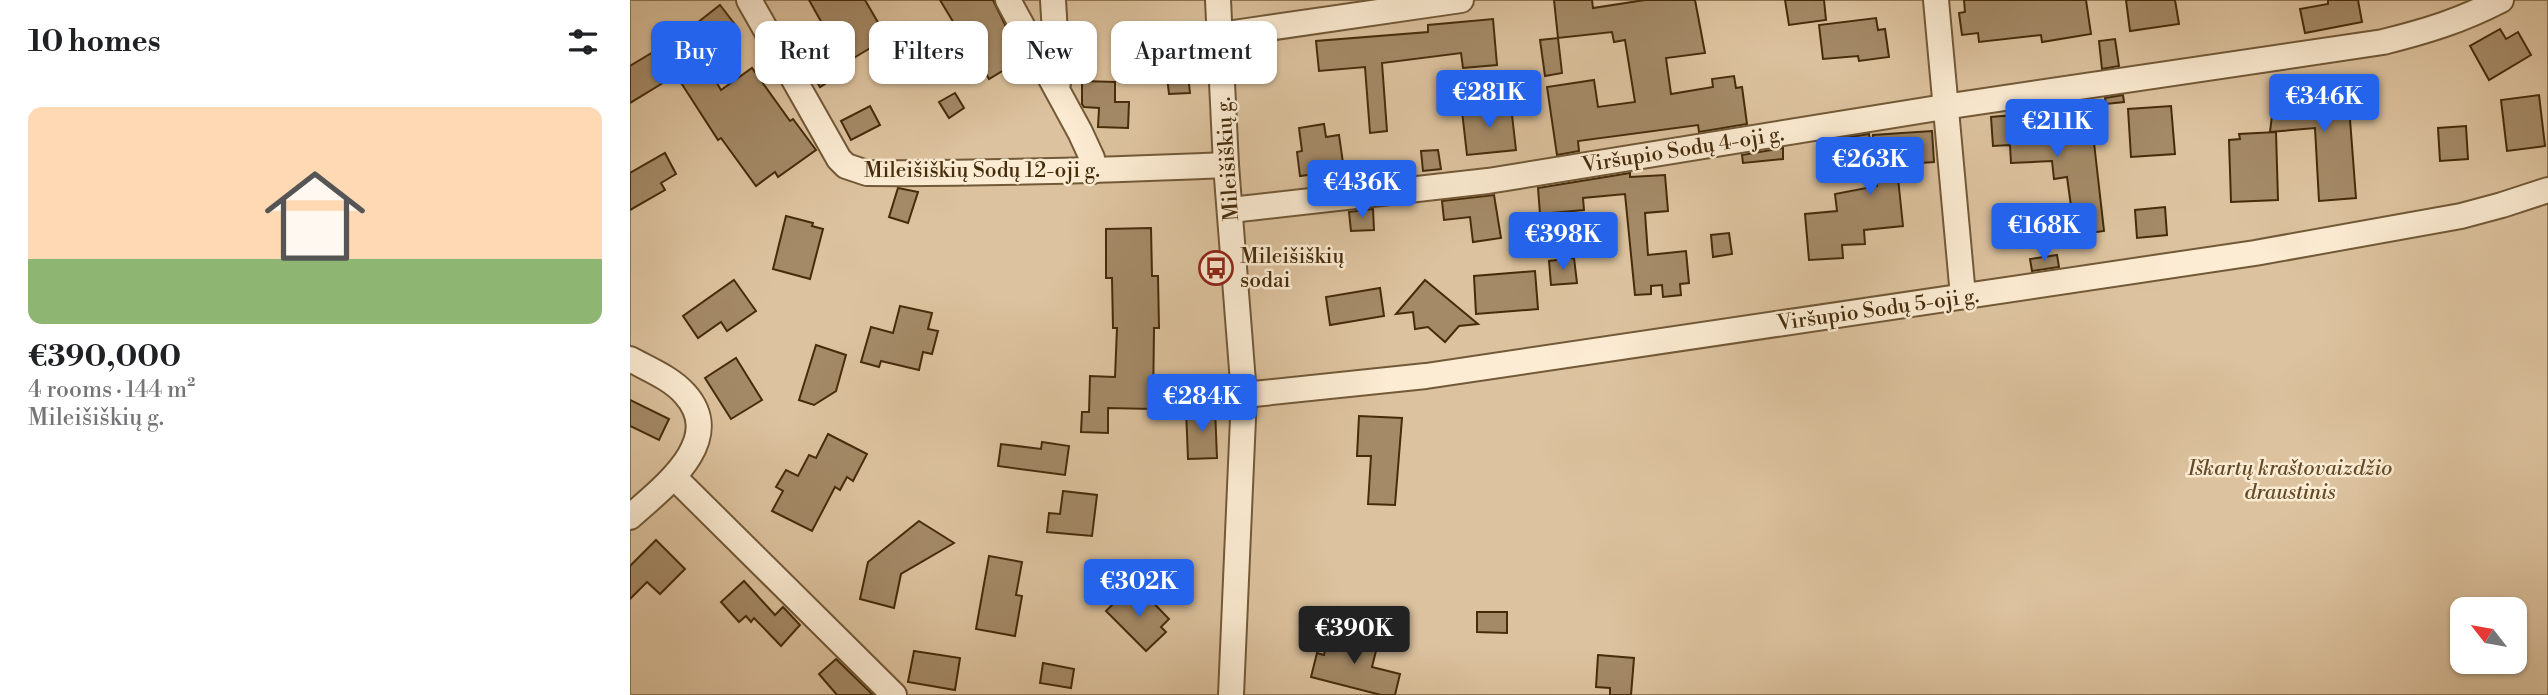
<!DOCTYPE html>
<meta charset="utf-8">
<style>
:root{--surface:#fff;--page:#f6f6f6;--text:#202124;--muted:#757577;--accent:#2563eb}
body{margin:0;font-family:"Libre Bodoni",serif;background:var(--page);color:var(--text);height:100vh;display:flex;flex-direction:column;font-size:26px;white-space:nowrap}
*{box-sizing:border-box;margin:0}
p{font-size:23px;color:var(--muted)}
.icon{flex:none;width:38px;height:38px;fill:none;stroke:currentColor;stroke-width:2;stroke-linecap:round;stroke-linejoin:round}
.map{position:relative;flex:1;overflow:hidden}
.sheet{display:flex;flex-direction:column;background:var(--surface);width:630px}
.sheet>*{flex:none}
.guide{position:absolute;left:21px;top:21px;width:665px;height:63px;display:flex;gap:14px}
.needle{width:46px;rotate:301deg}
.tools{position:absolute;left:1820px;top:597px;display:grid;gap:14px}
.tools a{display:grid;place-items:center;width:77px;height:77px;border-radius:14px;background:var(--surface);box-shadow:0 2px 5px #0004;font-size:35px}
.price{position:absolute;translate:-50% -60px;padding:0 16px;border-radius:7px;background:var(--accent);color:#fff;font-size:23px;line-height:46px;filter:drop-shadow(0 2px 4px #0008)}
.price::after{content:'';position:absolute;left:50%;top:42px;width:21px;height:16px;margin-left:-10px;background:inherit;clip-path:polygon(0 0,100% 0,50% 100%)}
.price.selected{background:#222;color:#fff}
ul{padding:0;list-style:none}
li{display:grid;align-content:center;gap:14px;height:371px;padding:0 28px}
li span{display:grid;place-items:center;height:217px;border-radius:14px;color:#555}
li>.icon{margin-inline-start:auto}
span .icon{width:126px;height:126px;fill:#fffc;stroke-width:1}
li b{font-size:30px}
h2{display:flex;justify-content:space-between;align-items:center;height:84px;padding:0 28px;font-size:30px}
.chip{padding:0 24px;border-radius:14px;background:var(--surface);box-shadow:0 2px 5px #0004;font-size:24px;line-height:63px}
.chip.selected{background:var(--accent);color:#fff}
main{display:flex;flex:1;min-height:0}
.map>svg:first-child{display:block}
.green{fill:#dcc29e;stroke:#907754;stroke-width:2;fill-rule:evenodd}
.building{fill:#a48a67;stroke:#452c0b;stroke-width:2}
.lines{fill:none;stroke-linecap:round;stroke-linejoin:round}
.minor-casing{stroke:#725937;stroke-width:28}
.minor{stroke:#fcecd3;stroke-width:24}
.labels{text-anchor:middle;stroke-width:5;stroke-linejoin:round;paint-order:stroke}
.street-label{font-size:21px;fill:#452c0b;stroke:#fcecd3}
.poi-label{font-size:21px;fill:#452c0b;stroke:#fcecd3;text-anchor:start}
.park-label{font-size:21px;font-style:italic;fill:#634a28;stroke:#fcecd3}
</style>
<main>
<section class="sheet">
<h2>10 homes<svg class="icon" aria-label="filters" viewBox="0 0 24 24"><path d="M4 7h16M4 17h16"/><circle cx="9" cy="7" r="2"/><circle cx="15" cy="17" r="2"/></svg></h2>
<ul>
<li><span style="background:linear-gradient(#ffd9b3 70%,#8fb573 0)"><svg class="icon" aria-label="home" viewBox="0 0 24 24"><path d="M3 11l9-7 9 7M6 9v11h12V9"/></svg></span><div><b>€390,000</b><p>4 rooms · 144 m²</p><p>Mileišiškių g.</p></div></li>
</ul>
</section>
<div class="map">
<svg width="1918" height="695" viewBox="0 0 1918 695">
<rect width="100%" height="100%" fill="#fbe1bc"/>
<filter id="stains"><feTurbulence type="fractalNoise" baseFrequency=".00286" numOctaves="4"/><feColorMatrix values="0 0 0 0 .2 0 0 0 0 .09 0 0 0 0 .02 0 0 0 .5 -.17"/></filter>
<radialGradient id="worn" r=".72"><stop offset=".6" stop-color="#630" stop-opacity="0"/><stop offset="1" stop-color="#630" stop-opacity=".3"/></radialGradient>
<path class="green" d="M 0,0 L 1918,0 L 1918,695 L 0,695 ZM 1832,609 L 1885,609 L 1885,662 L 1832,662 Z"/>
<g class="building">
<path d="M 179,0 L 235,0 L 257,38 L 207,68 L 211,74 L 190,87 L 169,52 L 198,34 Z"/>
<path d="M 310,0 L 363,0 L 385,45 L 376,50 L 384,64 L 359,79 L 344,52 L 296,79 L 285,60 L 325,36 L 323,33 L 328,30 Z"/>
<path d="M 924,0 L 962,0 L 963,8 L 1015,0 L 1065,0 L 1075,53 L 1036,58 L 1041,94 L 1083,87 L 1082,79 L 1104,76 L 1106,88 L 1112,87 L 1117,124 L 1069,132 L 1068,125 L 948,141 L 949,151 L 927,155 L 917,87 L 964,80 L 968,107 L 1005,102 L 995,40 L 984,42 L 982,32 L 928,38 Z"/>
<path d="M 1155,0 L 1194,0 L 1196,20 L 1159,25 Z"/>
<path d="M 1334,0 L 1456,0 L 1461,34 L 1412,42 L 1411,35 L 1349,42 L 1348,33 L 1332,35 L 1329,13 L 1335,12 Z"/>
<path d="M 1496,0 L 1545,0 L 1549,24 L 1500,31 Z"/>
<path d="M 1698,0 L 1728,0 L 1732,22 L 1675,33 L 1670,9 L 1698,4 Z"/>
<path d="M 90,5 L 107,27 L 71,56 L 91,90 L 122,68 L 160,121 L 163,119 L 186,150 L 148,177 L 145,172 L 126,186 L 91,138 L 88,140 L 46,75 L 0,103 L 0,66 L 53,34 Z"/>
<path d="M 1246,18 L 1248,30 L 1255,29 L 1259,57 L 1229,61 L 1228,56 L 1193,59 L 1189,25 Z"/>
<path d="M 863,19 L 867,65 L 833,68 L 831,53 L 752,63 L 757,131 L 740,133 L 735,67 L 689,71 L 686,41 L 798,32 L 798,25 Z"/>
<path d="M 1870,29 L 1876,39 L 1888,32 L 1901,55 L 1859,80 L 1840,46 Z"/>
<path d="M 928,38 L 932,73 L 915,76 L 910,40 Z"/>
<path d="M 1485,39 L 1489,66 L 1472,69 L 1469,41 Z"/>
<path d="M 558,75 L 560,93 L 539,94 L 537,77 Z"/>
<path d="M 1717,80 L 1726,198 L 1689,201 L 1685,128 L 1640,132 L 1644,99 L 1674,106 L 1673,83 Z"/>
<path d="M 452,81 L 485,82 L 485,102 L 499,102 L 498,128 L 468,127 L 469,108 L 454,107 L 452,104 Z"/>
<path d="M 325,93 L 334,108 L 319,118 L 309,102 Z"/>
<path d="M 1493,95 L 1494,102 L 1476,104 L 1475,98 Z"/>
<path d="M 1909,95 L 1915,146 L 1877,151 L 1871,100 Z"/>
<path d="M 240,106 L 250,125 L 221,140 L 211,121 Z"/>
<path d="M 881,106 L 886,150 L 837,155 L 832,111 Z"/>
<path d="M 1541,106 L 1545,154 L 1501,157 L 1498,109 Z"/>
<path d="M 1414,109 L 1415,125 L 1434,122 L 1435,128 L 1462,125 L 1474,231 L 1445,235 L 1437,177 L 1424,179 L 1422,161 L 1381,163 L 1380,145 L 1363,146 L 1361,117 L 1384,115 L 1384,112 Z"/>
<path d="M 694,124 L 696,137 L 709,135 L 714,170 L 670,176 L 667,152 L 672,151 L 669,128 Z"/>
<path d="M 1836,126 L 1838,159 L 1810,161 L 1808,128 Z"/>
<path d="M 1302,131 L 1304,162 L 1290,163 L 1291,176 L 1268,178 L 1273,226 L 1234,230 L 1235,244 L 1212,245 L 1213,258 L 1179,260 L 1175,214 L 1207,211 L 1205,194 L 1247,186 L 1243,135 Z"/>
<path d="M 1646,132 L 1648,200 L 1601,202 L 1599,140 L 1610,139 L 1609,134 Z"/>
<path d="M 1239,134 L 1241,150 L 1202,154 L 1200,140 Z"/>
<path d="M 1153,148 L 1153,159 L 1113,163 L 1112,155 Z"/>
<path d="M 808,150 L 811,169 L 793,171 L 791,151 Z"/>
<path d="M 35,153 L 46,174 L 31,183 L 35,190 L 0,210 L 0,173 Z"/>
<path d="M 1000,173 L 1000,177 L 1035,175 L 1038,211 L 1015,213 L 1018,255 L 1056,251 L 1059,283 L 1050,284 L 1051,295 L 1033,297 L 1032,285 L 1021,286 L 1021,294 L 1005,295 L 995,194 L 953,198 L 954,210 L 910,214 L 908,188 Z"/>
<path d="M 268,188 L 288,192 L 278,223 L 259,217 Z"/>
<path d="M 864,195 L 871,238 L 843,242 L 840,217 L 814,220 L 812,201 Z"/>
<path d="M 1535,207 L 1537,235 L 1507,238 L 1505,210 Z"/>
<path d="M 743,209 L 744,230 L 721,231 L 719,212 Z"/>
<path d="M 156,216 L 183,223 L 182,226 L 193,229 L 180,279 L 143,269 Z"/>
<path d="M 521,228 L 522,276 L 528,276 L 529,328 L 524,328 L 523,409 L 478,408 L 478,433 L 451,432 L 452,412 L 459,412 L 460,376 L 485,377 L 487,328 L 483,328 L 482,278 L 476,278 L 476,229 Z"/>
<path d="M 1099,233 L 1102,254 L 1083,257 L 1081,235 Z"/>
<path d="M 1427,255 L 1429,267 L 1402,271 L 1400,259 Z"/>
<path d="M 944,258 L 947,283 L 921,285 L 919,261 Z"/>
<path d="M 905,271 L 908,309 L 846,314 L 844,276 Z"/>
<path d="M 104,280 L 126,311 L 97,331 L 91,322 L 68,338 L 53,316 Z"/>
<path d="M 795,280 L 848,324 L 829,326 L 815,342 L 798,327 L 785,329 L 783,312 L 766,314 Z"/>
<path d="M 750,288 L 754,316 L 700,325 L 696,297 Z"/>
<path d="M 270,306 L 302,313 L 298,329 L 308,331 L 302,354 L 293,352 L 289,370 L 251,361 L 249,367 L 231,362 L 241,327 L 263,333 Z"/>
<path d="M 186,345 L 216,355 L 206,391 L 184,405 L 169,400 Z"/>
<path d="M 106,358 L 132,400 L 101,419 L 75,378 Z"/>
<path d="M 0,400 L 39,419 L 29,440 L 0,426 Z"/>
<path d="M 585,408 L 587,458 L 558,459 L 556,409 Z"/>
<path d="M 729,416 L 772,418 L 765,505 L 738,504 L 741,456 L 727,456 Z"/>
<path d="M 198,434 L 237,454 L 223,481 L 217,477 L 210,490 L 205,487 L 182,531 L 142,511 L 153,491 L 146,487 L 156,470 L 168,476 L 179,455 L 186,458 Z"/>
<path d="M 412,442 L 439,446 L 435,475 L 368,466 L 371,444 L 411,449 Z"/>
<path d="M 433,491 L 467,495 L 462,536 L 417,532 L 419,513 L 430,514 Z"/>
<path d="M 289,521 L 324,543 L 271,574 L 264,608 L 230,599 L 238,562 Z"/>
<path d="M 26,540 L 55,569 L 30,594 L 17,582 L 0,599 L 0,566 Z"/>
<path d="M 359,556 L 392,562 L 386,595 L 392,596 L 385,636 L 346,629 Z"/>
<path d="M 114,581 L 145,615 L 153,607 L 170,625 L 151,646 L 124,618 L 121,622 L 116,616 L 109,622 L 91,602 Z"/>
<path d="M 513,592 L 539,619 L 531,627 L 536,632 L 516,651 L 476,611 L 494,593 L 502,602 Z"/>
<path d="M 847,612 L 877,612 L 877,633 L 847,632 Z"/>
<path d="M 699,634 L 749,639 L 742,667 L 770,674 L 765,695 L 751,695 L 681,677 L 687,653 L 694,655 Z"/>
<path d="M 284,651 L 330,658 L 325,690 L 278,682 Z"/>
<path d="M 968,655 L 1004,658 L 1001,695 L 980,695 L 980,688 L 966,687 Z"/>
<path d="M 206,659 L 243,695 L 207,695 L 189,674 Z"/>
<path d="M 413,663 L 444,669 L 441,688 L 410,683 Z"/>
</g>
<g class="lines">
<g class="minor-casing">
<g id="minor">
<path d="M 119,0 L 209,159 L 216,166 L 237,173 C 357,174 477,170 596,165"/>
<path d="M 378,0 L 450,132 L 462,158 L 463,171"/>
<path d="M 423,0 L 428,83"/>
<path d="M 588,0 L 596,165 L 614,395 L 601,695"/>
<path d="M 1306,0 L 1333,296"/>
<path d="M 590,35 L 831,0"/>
<path d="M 601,210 L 858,181 L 1314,107 L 1753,42 C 1797,31 1830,21 1871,0"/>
<path d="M 0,359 C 18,369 41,378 55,394 C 97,441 32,488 0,517"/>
<path d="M 614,395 L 796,376 L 1625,253 L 1831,216 L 1872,205 L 1918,190"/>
<path d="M 44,477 L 264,695"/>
</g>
</g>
<use href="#minor" class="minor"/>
</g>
<defs>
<g id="bus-ring" transform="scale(1.75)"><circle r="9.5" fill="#fcecd3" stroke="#8f2418" stroke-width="1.5"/><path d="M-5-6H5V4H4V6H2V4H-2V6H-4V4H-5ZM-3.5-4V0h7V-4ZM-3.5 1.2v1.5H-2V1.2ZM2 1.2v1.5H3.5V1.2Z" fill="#8f2418"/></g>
</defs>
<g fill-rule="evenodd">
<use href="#bus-ring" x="586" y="268"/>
</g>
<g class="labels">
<g class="street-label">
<text transform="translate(1053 149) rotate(-9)" y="7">Viršupio Sodų 4-oji g.</text>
<text transform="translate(597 159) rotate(-94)" y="7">Mileišiškių g.</text>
<text x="352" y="177">Mileišiškių Sodų 12-oji g.</text>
<text transform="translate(1248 309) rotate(-8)" y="7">Viršupio Sodų 5-oji g.</text>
</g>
<g class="poi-label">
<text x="610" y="263">Mileišiškių<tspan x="610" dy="24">sodai</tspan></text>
</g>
<g class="park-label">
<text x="1660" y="475">Iškartų kraštovaizdžio<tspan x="1660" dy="24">draustinis</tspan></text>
</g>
</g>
<rect width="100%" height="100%" filter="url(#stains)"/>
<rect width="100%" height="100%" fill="url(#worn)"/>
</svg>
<div class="tools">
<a><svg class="needle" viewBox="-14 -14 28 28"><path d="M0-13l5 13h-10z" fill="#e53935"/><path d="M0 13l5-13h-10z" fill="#757577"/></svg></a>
</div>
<b class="price" style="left:859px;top:130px">€281K</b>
<b class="price" style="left:1694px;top:134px">€346K</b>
<b class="price" style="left:1427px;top:159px">€211K</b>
<b class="price" style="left:1240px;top:197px">€263K</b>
<b class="price" style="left:732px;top:220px">€436K</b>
<b class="price" style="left:1414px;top:263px">€168K</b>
<b class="price" style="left:933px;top:272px">€398K</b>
<b class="price" style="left:572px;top:434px">€284K</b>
<b class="price" style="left:509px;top:619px">€302K</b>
<b class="price selected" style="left:724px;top:666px">€390K</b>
<div class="guide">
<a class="chip selected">Buy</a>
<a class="chip">Rent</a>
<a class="chip">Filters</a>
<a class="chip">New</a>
<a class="chip">Apartment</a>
</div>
</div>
</main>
